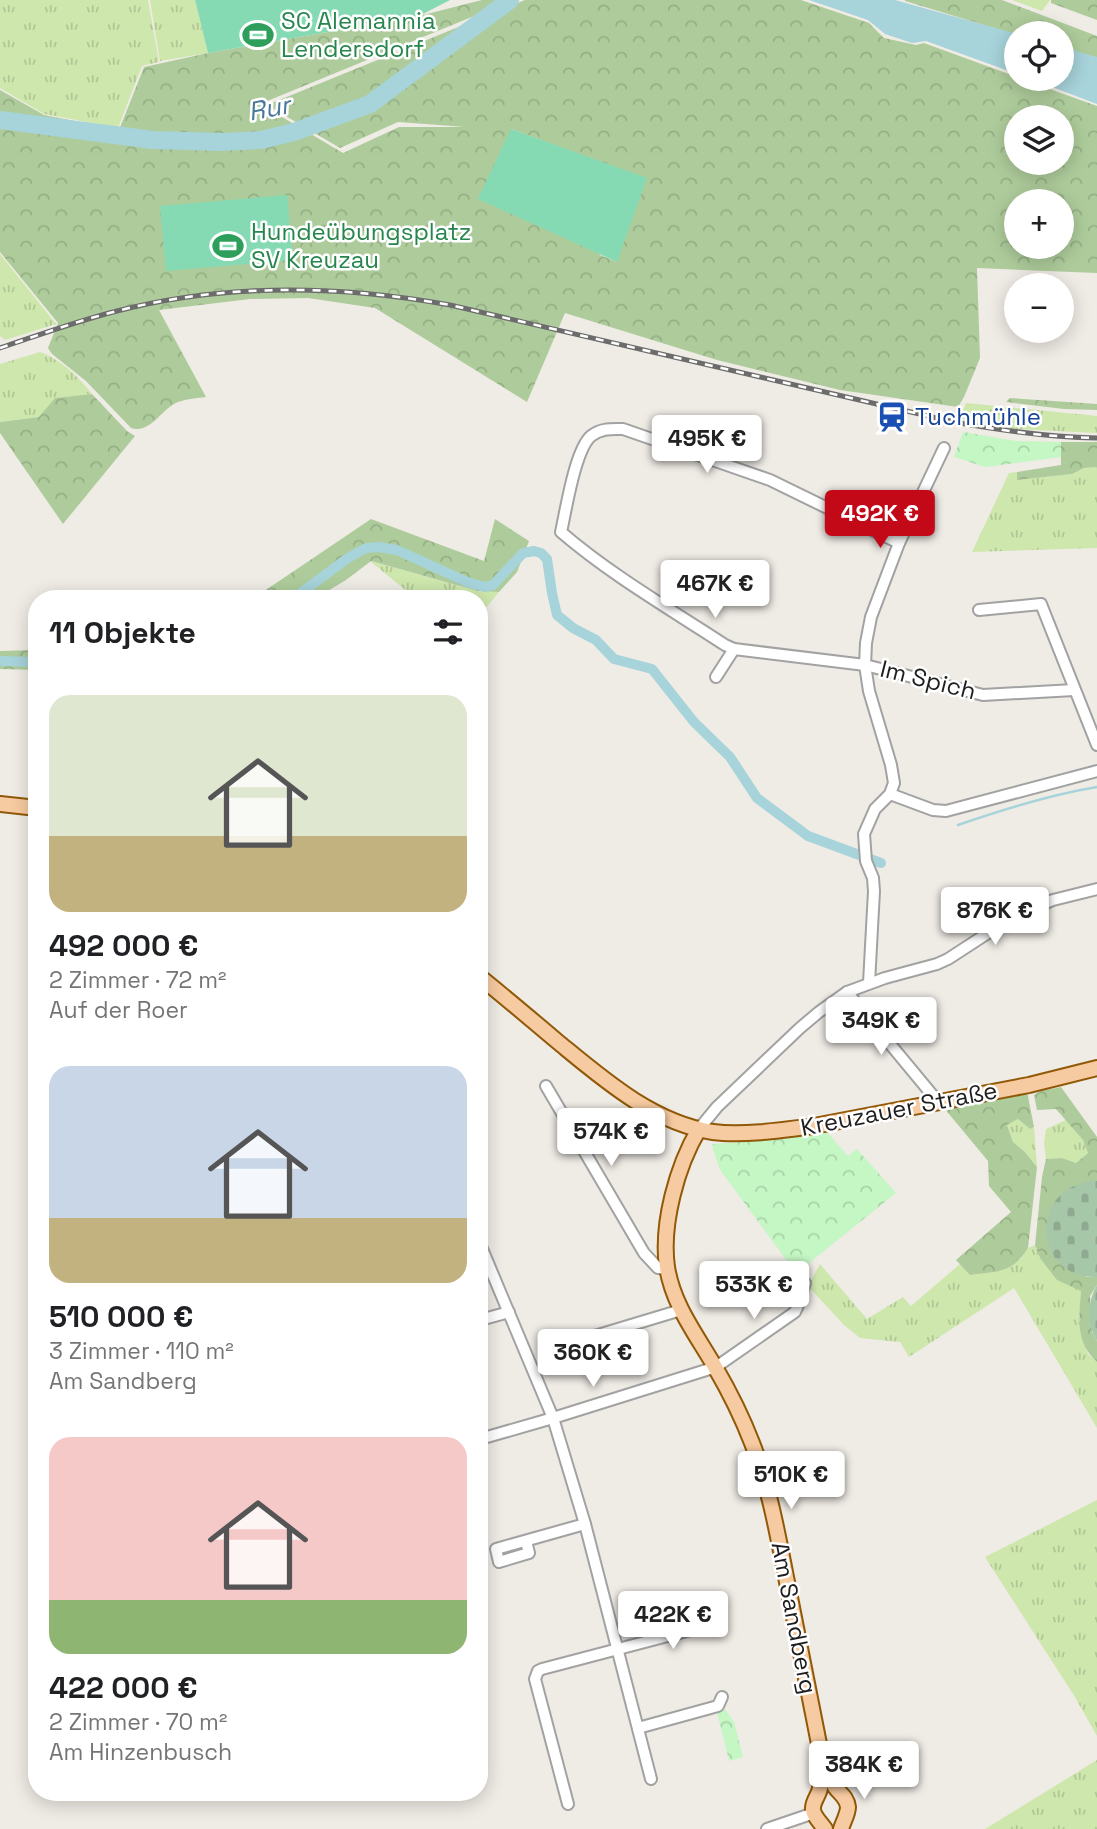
<!DOCTYPE html>
<html lang="de">
<meta charset="utf-8">
<style>
:root{--surface:#fff;--page:#f2f2f2;--text:#202124;--muted:#757577;--accent:#c30918}
body{margin:0;font-family:"Space Grotesk",sans-serif;background:var(--page);color:var(--text);height:100vh;display:flex;flex-direction:column;font-size:26px;white-space:nowrap}
*{box-sizing:border-box;margin:0}
p{font-size:23px;color:var(--muted)}
.icon{flex:none;width:38px;height:38px;fill:none;stroke:currentColor;stroke-width:2;stroke-linecap:round;stroke-linejoin:round}
.map{position:relative;flex:1;overflow:hidden}
.drawer{position:absolute;left:28px;top:590px;width:460px;height:1211px;display:flex;flex-direction:column;background:var(--surface);border-radius:28px;box-shadow:0 4px 18px #0003}
.drawer>*{flex:none}
.tools{position:absolute;left:1004px;top:21px;display:grid;gap:14px}
.tools a{display:grid;place-items:center;width:70px;height:70px;border-radius:50%;background:var(--surface);box-shadow:0 4px 18px #0003;font-size:35px}
.price{position:absolute;translate:-50% -60px;padding:0 16px;border-radius:7px;background:#fff;color:#222;font-size:23px;line-height:46px;filter:drop-shadow(0 2px 4px #0008)}
.price::after{content:'';position:absolute;left:50%;top:42px;width:21px;height:16px;margin-left:-10px;background:inherit;clip-path:polygon(0 0,100% 0,50% 100%)}
.price.current{background:var(--accent);color:#fff}
ul{padding:0;list-style:none}
li{display:grid;align-content:center;gap:14px;height:371px;padding:0 21px}
li span{display:grid;place-items:center;height:217px;border-radius:21px;color:#555}
li>.icon{margin-inline-start:auto}
span .icon{width:126px;height:126px;fill:#fffc;stroke-width:1}
li b{font-size:30px}
h2{display:flex;justify-content:space-between;align-items:center;height:84px;padding:0 21px;font-size:30px}
.map>svg:first-child{display:block}
.grass{fill:url(#grass-tufts)}
.forest{fill:url(#forest-crowns);fill-rule:evenodd}
.cemetery{fill:url(#cemetery-stones)}
.park{fill:url(#park-crowns)}
.pitch{fill:#86dab3}
.water{fill:#a7d3da}
.lines{fill:none;stroke-linecap:round;stroke-linejoin:round}
.stream{stroke:#a7d3da;stroke-width:2.5}
.canal{stroke:#a7d3da;stroke-width:10}
.river{stroke:#a7d3da;stroke-width:18}
.minor-casing{stroke:#a2a2a2;stroke-width:14}
.major-casing{stroke:#915907;stroke-width:18}
.minor{stroke:#fff;stroke-width:10}
.major{stroke:#f7cba1;stroke-width:14}
.rail-casing{stroke:#6c6c6c;stroke-width:5}
.rail{stroke:#fff;stroke-width:2.5;stroke-dasharray:8;stroke-linecap:butt}
.labels{text-anchor:middle;stroke-width:5;stroke-linejoin:round;paint-order:stroke}
.leisure-label{font-size:24px;fill:#27864d;stroke:#fff;text-anchor:start}
.transit-label{font-size:24px;fill:#164399;stroke:#fff;text-anchor:start}
.street-label{font-size:24px;fill:#1e1e1e;stroke:#fff}
.water-label{font-size:26px;font-style:italic;fill:#49789b;stroke:#fff}
</style>
<div class="map">
<svg width="1097" height="1829" viewBox="0 0 1097 1829">
<defs>
<pattern id="grass-tufts" width="24" height="20" patternUnits="userSpaceOnUse" patternTransform="scale(1.75)"><rect width="24" height="20" fill="#cee7ad"/><path d="M3 7l-1-3M5 7V3M7 7l1-3M15 17l-1-3M17 17v-4M19 17l1-3" fill="none" stroke="#b0c694"/></pattern>
<pattern id="forest-crowns" width="20" height="18" patternUnits="userSpaceOnUse" patternTransform="scale(1.75)"><rect width="20" height="18" fill="#aecc9b"/><path d="M2 6a3 3 0 1 1 6 0M12 15a3 3 0 1 1 6 0" fill="none" stroke="#95af85"/></pattern>
<pattern id="cemetery-stones" width="16" height="16" patternUnits="userSpaceOnUse" patternTransform="scale(1.75)"><rect width="16" height="16" fill="#a7c7a9"/><path d="M2 7V4a2 2 0 0 1 4 0v3zM10 15v-3a2 2 0 0 1 4 0v3z" fill="#8faa91"/></pattern>
<pattern id="park-crowns" width="20" height="18" patternUnits="userSpaceOnUse" patternTransform="scale(1.75)"><rect width="20" height="18" fill="#c4f7c4"/><path d="M2 6a3 3 0 1 1 6 0M12 15a3 3 0 1 1 6 0" fill="none" stroke="#a8d3a8"/></pattern>
</defs>
<rect width="100%" height="100%" fill="#efebe5"/>
<g class="grass">
<path d="M 0,0 L 148,0 L 159,62 L 142,66 L 118,128 L 44,114 L 0,88 Z"/>
<path d="M 150,0 L 195,0 L 208,53 L 160,61 Z"/>
<path d="M 1012,0 L 1050,0 L 1042,11 Z"/>
<path d="M 0,254 L 56,324 L 5,340 L 0,336 Z"/>
<path d="M 40,352 C 60,359 79,377 92,394 L 55,398 L 40,417 L 0,422 L 0,364 Z"/>
<path d="M 966,403 L 1097,416 L 1097,433 L 1015,429 L 959,420 Z"/>
<path d="M 1097,467 L 1097,548 L 972,552 L 1009,473 L 1017,472 L 1017,480 L 1072,474 L 1084,468 Z"/>
<path d="M 370,561 L 478,591 L 499,592 L 480,615 L 480,598 L 415,598 Z"/>
<path d="M 1018,1119 L 1030,1129 L 1034,1127 L 1037,1167 L 1024,1151 L 1013,1142 L 1007,1125 Z"/>
<path d="M 1066,1120 L 1083,1140 L 1088,1153 L 1076,1163 L 1062,1158 L 1046,1159 L 1044,1143 L 1046,1129 Z"/>
<path d="M 1035,1245 L 1040,1258 L 1081,1291 L 1079,1320 L 1088,1354 L 1097,1362 L 1097,1428 L 1014,1288 L 909,1357 L 900,1342 L 860,1338 L 844,1325 L 808,1286 L 820,1264 L 867,1319 L 903,1297 L 911,1306 L 960,1264 L 970,1274 L 1021,1259 L 1028,1248 Z"/>
<path d="M 1097,1500 L 1097,1736 L 1075,1697 L 985,1557 Z"/>
<path d="M 1097,1760 L 1097,1829 L 985,1829 Z"/>
</g>
<g class="forest">
<path d="M 482,0 L 513,0 L 260,104 L 343,153 L 399,127 L 465,127 L 398,122 L 340,148 L 267,105 L 525,0 L 801,0 L 869,23 L 884,38 L 916,45 L 924,43 L 1017,77 L 1017,79 L 1022,79 L 1097,106 L 1097,273 L 977,268 L 980,358 L 964,397 L 958,407 L 840,390 L 717,360 L 565,313 L 527,402 L 375,308 L 308,298 L 250,299 L 159,310 L 206,397 C 197,398 187,399 178,402 C 161,409 151,434 131,428 L 86,381 L 52,354 L 48,348 L 58,323 L 0,252 L 0,90 L 44,115 L 119,130 L 144,67 L 208,53 L 419,16 ZM 1017,117 L 1062,117 L 1062,163 L 1017,163 ZM 511,129 L 557,146 L 617,262 L 600,255 ZM 1017,201 L 1062,201 L 1062,247 L 1017,247 Z"/>
<path d="M 905,0 L 1002,0 L 1097,36 L 1097,58 L 1062,48 L 1062,33 L 1017,33 L 1017,35 L 905,1 Z"/>
<path d="M 1051,0 L 1097,0 L 1097,20 L 1051,3 Z"/>
<path d="M 92,394 L 127,431 L 135,436 L 63,524 L 0,433 L 0,422 L 39,417 L 55,398 Z"/>
<path d="M 1010,398 L 1097,404 L 1097,410 L 1064,409 L 1006,402 Z"/>
<path d="M 1061,442 L 1097,442 L 1097,467 L 1084,468 L 1072,474 L 1017,480 L 1017,472 L 1061,465 Z"/>
<path d="M 371,519 L 484,561 L 495,519 L 529,541 L 517,572 L 499,592 L 478,591 L 371,561 L 346,580 L 316,598 L 254,598 Z"/>
<path d="M 37,650 L 37,670 L 0,669 L 0,651 Z"/>
<path d="M 1061,1087 L 1097,1137 L 1097,1181 L 1089,1181 L 1086,1277 L 1097,1277 L 1097,1285 L 1090,1296 L 1092,1332 L 1097,1341 L 1097,1362 C 1075,1343 1079,1317 1081,1291 L 1057,1280 L 1040,1258 L 1035,1245 L 1042,1177 L 1046,1159 L 1062,1158 L 1076,1163 L 1088,1153 L 1083,1140 L 1056,1109 L 1037,1110 L 1034,1095 L 1041,1091 Z"/>
<path d="M 1027,1091 L 1034,1127 L 1030,1129 L 1018,1119 L 1007,1125 L 1013,1142 L 1024,1151 L 1037,1167 L 1028,1248 C 1012,1274 997,1271 970,1275 L 956,1260 L 1011,1212 L 989,1186 L 988,1161 L 944,1108 Z"/>
</g>
<g class="cemetery">
<path d="M 1089,1181 L 1097,1181 L 1097,1277 C 1088,1277 1078,1276 1070,1271 C 1041,1256 1038,1212 1064,1192 C 1071,1186 1080,1184 1089,1181 Z"/>
<path d="M 1097,1285 L 1097,1341 C 1086,1323 1087,1303 1097,1285 Z"/>
</g>
<g class="park">
<path d="M 963,432 L 1016,441 L 1061,442 L 1061,457 L 985,467 L 954,457 Z"/>
<path d="M 826,1131 L 848,1156 L 857,1149 L 896,1193 L 809,1263 L 799,1277 L 720,1170 L 712,1146 L 713,1144 L 781,1139 Z"/>
<path d="M 725,1709 L 734,1722 L 743,1757 L 729,1761 L 717,1712 Z"/>
</g>
<g class="pitch">
<path d="M 195,0 L 450,0 L 419,16 L 208,53 Z"/>
<path d="M 511,129 L 647,178 L 617,262 L 478,199 Z"/>
<path d="M 287,195 L 293,260 L 166,271 L 160,206 Z"/>
</g>
<g class="water">
<path d="M 809,0 L 895,0 L 1017,34 L 1017,74 L 926,41 L 912,43 L 885,34 L 868,20 Z"/>
<path d="M 1062,47 L 1097,57 L 1097,104 L 1031,79 L 1062,79 Z"/>
</g>
<g class="lines">
<path class="stream" d="M 958,825 C 1004,809 1049,795 1097,787"/>
<g class="canal">
<path d="M 294,598 L 348,558 L 366,548 L 379,547 L 397,550 L 467,582 L 485,587 L 493,585 L 523,553 L 534,551 L 541,553 L 547,559 L 552,593 L 557,615 L 573,628 L 596,640 L 614,659 L 652,669 L 694,722 L 730,757 L 757,798 L 808,836 L 881,863"/>
<path d="M 0,661 L 37,662"/>
</g>
<path class="river" d="M 0,120 L 153,140 L 222,142 L 261,140 L 294,132 L 370,104 L 510,0"/>
<g class="minor-casing">
<g id="minor">
<path d="M 899,543 L 770,480 L 623,429 C 611,429 601,428 591,436 C 575,450 566,510 561,532 C 611,575 670,609 725,645 L 734,649 L 865,665 L 983,695 L 1074,690"/>
<path d="M 979,610 L 1041,604 L 1097,745"/>
<path d="M 716,677 L 734,649"/>
<path d="M 890,794 L 933,810 L 946,811 L 1097,771"/>
<path d="M 869,983 L 874,891 L 873,878 L 866,861 L 864,834 L 875,809 L 890,794 L 894,783 L 891,765 L 869,691 L 865,665 L 866,643 L 871,617 L 899,543 L 944,448"/>
<path d="M 847,992 L 939,1103"/>
<path d="M 546,1086 L 644,1253 L 658,1268 L 668,1269"/>
<path d="M 699,1129 L 717,1107 L 800,1028 L 819,1012 L 847,992 L 885,978 L 937,964 L 948,959 L 988,933 L 1002,921 L 1053,900 L 1097,889"/>
<path d="M 480,1244 L 553,1418 L 585,1524 L 651,1779"/>
<path d="M 480,1320 L 509,1312"/>
<path d="M 569,1341 L 588,1338 L 681,1310"/>
<path d="M 480,1439 L 553,1418 L 716,1367 L 795,1312 L 799,1303 L 805,1283"/>
<path d="M 526,1541 L 529,1553 L 499,1562 L 496,1549 L 585,1524"/>
<path d="M 638,1728 L 718,1706 L 722,1697"/>
<path d="M 568,1804 L 535,1679 L 538,1671 L 542,1669 L 721,1622"/>
<path d="M 767,1829 L 814,1813"/>
</g>
</g>
<g class="major-casing">
<g id="major">
<path d="M 0,804 L 37,808"/>
<path d="M 480,977 C 506,998 532,1020 558,1042 C 603,1079 653,1123 713,1132 C 742,1136 784,1130 814,1126 L 1029,1085 L 1097,1068"/>
<path d="M 699,1129 C 677,1166 661,1224 667,1267 C 673,1305 696,1334 715,1367 C 729,1391 742,1417 752,1443 C 769,1486 777,1531 786,1577 C 798,1636 809,1695 821,1754 C 818,1766 821,1776 820,1788 C 819,1796 812,1801 813,1810 C 814,1817 821,1823 825,1829"/>
<path d="M 821,1755 C 829,1765 829,1777 835,1787 C 840,1794 847,1797 848,1807 C 848,1814 843,1822 841,1829"/>
</g>
</g>
<use href="#minor" class="minor"/>
<use href="#major" class="major"/>
<g class="rail-casing">
<path id="rail" d="M 0,348 C 39,335 77,321 117,311 C 226,283 339,285 450,305 L 954,422 C 1004,431 1047,437 1097,438"/>
</g>
<use href="#rail" class="rail"/>
</g>
<defs>
<g id="stadium-bare" transform="scale(2.415)"><path d="M0-5a6.5 5 0 1 0 0 10a6.5 5 0 1 0 0-10ZM-3.5-1.8h7v3.6h-7Z" fill="#2e9e5b" stroke="#fff" stroke-width="2.5" paint-order="stroke"/></g>
<g id="station-bare" transform="scale(2.415)"><path d="M-3-6H3Q5-6 5-4V2Q5 4 3 4L4.5 6H3L1.5 4h-3L-3 6H-4.5L-3 4Q-5 4-5 2V-4Q-5-6-3-6ZM-3.5-4v3h7v-3ZM-3.5 1v1.5H-2V1ZM2 1v1.5H3.5V1Z" fill="#1a4fb4" stroke="#fff" stroke-width="2.5" paint-order="stroke"/></g>
</defs>
<g fill-rule="evenodd">
<use href="#stadium-bare" x="258" y="35"/>
<use href="#stadium-bare" x="228" y="246"/>
<use href="#station-bare" x="892" y="417"/>
</g>
<g class="labels">
<g class="leisure-label">
<text x="281" y="29">SC Alemannia<tspan x="281" dy="28">Lendersdorf</tspan></text>
<text x="251" y="240">Hundeübungsplatz<tspan x="251" dy="28">SV Kreuzau</tspan></text>
</g>
<g class="transit-label">
<text x="915" y="425">Tuchmühle</text>
</g>
<g class="street-label">
<text transform="translate(928 680) rotate(14)" y="8">Im Spich</text>
<text transform="translate(899 1109) rotate(-11)" y="8">Kreuzauer Straße</text>
<text transform="translate(794 1618) rotate(79)" y="8">Am Sandberg</text>
</g>
<g class="water-label">
<text transform="translate(269 108) rotate(-11)" y="9">Rur</text>
</g>
</g>
</svg>
<div class="tools">
<a><svg class="icon" aria-label="locate" viewBox="0 0 24 24"><circle cx="12" cy="12" r="6"/><path d="M12 2v4M12 18v4M2 12h4M18 12h4"/></svg></a>
<a><svg class="icon" aria-label="layers" viewBox="0 0 24 24"><path d="M12 4l9 5-9 5-9-5zM3 14l9 5 9-5"/></svg></a>
<a>+</a>
<a>−</a>
</div>
<b class="price" style="left:707px;top:475px">495K €</b>
<b class="price current" style="left:880px;top:550px">492K €</b>
<b class="price" style="left:715px;top:620px">467K €</b>
<b class="price" style="left:995px;top:947px">876K €</b>
<b class="price" style="left:881px;top:1057px">349K €</b>
<b class="price" style="left:611px;top:1168px">574K €</b>
<b class="price" style="left:754px;top:1321px">533K €</b>
<b class="price" style="left:593px;top:1389px">360K €</b>
<b class="price" style="left:791px;top:1511px">510K €</b>
<b class="price" style="left:673px;top:1651px">422K €</b>
<b class="price" style="left:864px;top:1801px">384K €</b>
<section class="drawer">
<h2>11 Objekte<svg class="icon" aria-label="filters" viewBox="0 0 24 24"><path d="M4 7h16M4 17h16"/><circle cx="9" cy="7" r="2"/><circle cx="15" cy="17" r="2"/></svg></h2>
<ul>
<li><span style="background:linear-gradient(#dfe7d0 65%,#c2b280 0)"><svg class="icon" aria-label="home" viewBox="0 0 24 24"><path d="M3 11l9-7 9 7M6 9v11h12V9"/></svg></span><div><b>492 000 €</b><p>2 Zimmer · 72 m²</p><p>Auf der Roer</p></div></li>
<li><span style="background:linear-gradient(#c9d6e8 70%,#c2b280 0)"><svg class="icon" aria-label="home" viewBox="0 0 24 24"><path d="M3 11l9-7 9 7M6 9v11h12V9"/></svg></span><div><b>510 000 €</b><p>3 Zimmer · 110 m²</p><p>Am Sandberg</p></div></li>
<li><span style="background:linear-gradient(#f6c9c9 75%,#8fb573 0)"><svg class="icon" aria-label="home" viewBox="0 0 24 24"><path d="M3 11l9-7 9 7M6 9v11h12V9"/></svg></span><div><b>422 000 €</b><p>2 Zimmer · 70 m²</p><p>Am Hinzenbusch</p></div></li>
</ul>
</section>
</div>
